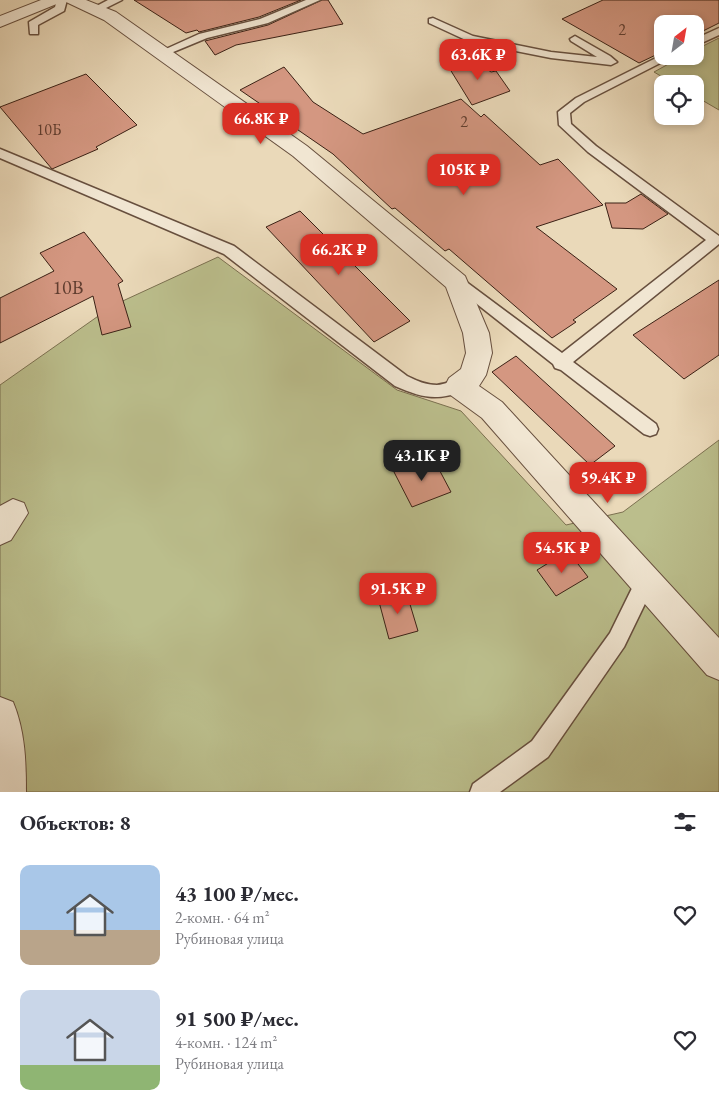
<!DOCTYPE html>
<html lang="ru">
<meta charset="utf-8">
<style>
:root{--surface:#fff;--page:#f7f7f7;--text:#2b2b33;--muted:#7c7c81;--accent:#d93025}
body{margin:0;font-family:"EB Garamond",serif;background:var(--page);color:var(--text);height:100vh;display:flex;flex-direction:column;font-size:19px;white-space:nowrap}
*{box-sizing:border-box;margin:0}
p{font-size:16px;color:var(--muted)}
.icon{flex:none;width:28px;height:28px;fill:none;stroke:currentColor;stroke-width:2;stroke-linecap:round;stroke-linejoin:round}
.map{position:relative;height:792px;overflow:hidden}
.side{display:flex;flex-direction:column;background:var(--surface);flex:1}
.side>*{flex:none}
.needle{width:32px;rotate:31deg}
.tools{position:absolute;left:654px;top:15px;display:grid;gap:10px}
.tools a{display:grid;place-items:center;width:50px;height:50px;border-radius:10px;background:var(--surface);box-shadow:0 2px 8px #0003;font-size:25px}
.price{position:absolute;translate:-50% -42px;padding:0 11px;border-radius:10px;background:var(--accent);color:#fff;font-size:16px;line-height:32px;filter:drop-shadow(0 1px 2px #0008)}
.price::after{content:'';position:absolute;left:50%;top:30px;width:15px;height:11px;margin-left:-8px;background:inherit;clip-path:polygon(0 0,100% 0,50% 100%)}
.price.on{background:#222;color:#fff}
ul{padding:0;list-style:none}
li{display:flex;align-items:center;gap:15px;height:125px;padding:0 20px}
li span{display:grid;place-items:center;flex:none;width:140px;height:100px;border-radius:10px;color:#555}
li>.icon{margin-inline-start:auto}
span .icon{width:60px;height:60px;fill:#fffc;stroke-width:1}
li b{font-size:21px}
h2{display:flex;justify-content:space-between;align-items:center;height:60px;padding:0 20px;font-size:21px}
.map>svg:first-child{display:block}
.green{fill:#bbbe8c;stroke:#7b7050}
.building{fill:#d49781;stroke:#3b2115}
.lines{fill:none;stroke-linecap:round;stroke-linejoin:round}
.service-casing{stroke:#674f3e;stroke-width:3}
.minor-casing{stroke:#674f3e;stroke-width:2}
.service{fill:#f1e6d2;fill-rule:evenodd}
.minor{fill:#f1e6d2;fill-rule:evenodd}
.labels{text-anchor:middle;stroke-width:4.5;stroke-linejoin:round;paint-order:stroke}
.far-number-label{font-size:16px;fill:#613e30}
.number-label{font-size:20px;fill:#613e30}
</style>
<div class="map">
<svg width="719" height="792" viewBox="0 0 719 792">
<rect width="100%" height="100%" fill="#ead9b9"/>
<filter id="stains"><feTurbulence type="fractalNoise" baseFrequency=".004" numOctaves="4"/><feColorMatrix values="0 0 0 0 .2 0 0 0 0 .09 0 0 0 0 .02 0 0 0 .5 -.17"/></filter>
<radialGradient id="worn" r=".72"><stop offset=".6" stop-color="#630" stop-opacity="0"/><stop offset="1" stop-color="#630" stop-opacity=".3"/></radialGradient>
<g class="green">
<path d="M 719,38 L 719,110 L 695,96 L 695,84 L 674,84 L 654,72 L 683,56 L 695,56 L 695,50 Z"/>
<path d="M 218,257 L 397,390 L 461,411 L 566,525 L 623,512 L 719,440 L 719,792 L 0,792 L 0,385 L 114,305 Z"/>
</g>
<g class="building">
<path d="M 134,0 L 301,0 L 259,17 L 199,32 L 197,30 L 186,33 Z"/>
<path d="M 322,0 L 328,0 L 343,24 L 236,45 L 215,55 L 205,41 L 268,25 Z"/>
<path d="M 603,0 L 719,0 L 719,23 L 695,35 L 695,24 L 662,24 L 662,52 L 639,63 L 562,19 Z"/>
<path d="M 470,57 L 491,72 L 496,71 L 510,91 L 472,105 L 448,66 Z"/>
<path d="M 284,67 L 313,102 L 363,134 L 461,99 L 481,117 L 484,114 L 540,165 L 558,159 L 603,205 L 536,227 L 617,289 L 573,320 L 576,322 L 552,338 L 449,249 L 445,251 L 395,208 L 392,209 L 333,154 L 240,90 Z"/>
<path d="M 86,74 L 137,125 L 96,147 L 98,149 L 52,169 L 0,107 Z"/>
<path d="M 641,194 L 668,214 L 643,229 L 612,228 L 605,203 L 626,203 Z"/>
<path d="M 300,211 L 410,321 L 374,342 L 266,227 Z"/>
<path d="M 84,232 L 123,281 L 118,284 L 131,327 L 102,335 L 93,296 L 0,343 L 0,298 L 54,271 L 40,253 Z"/>
<path d="M 719,280 L 719,355 L 684,379 L 633,335 Z"/>
<path d="M 516,356 L 615,446 L 590,465 L 492,372 Z"/>
<path d="M 433,458 L 451,492 L 412,507 L 394,472 Z"/>
<path d="M 568,551 L 588,577 L 556,596 L 537,570 Z"/>
<path d="M 406,591 L 418,631 L 389,639 L 378,598 Z"/>
</g>
<g class="lines">
<g class="service-casing">
<g id="service">
<path d="M 57,0 L 67,0 L 64,11 L 38,25 L 38,34 L 30,34 L 29,22 L 55,7 Z"/>
<path d="M 108,0 L 122,0 L 98,12 L 89,10 Z"/>
<path d="M 306,0 L 320,0 L 268,23 L 207,38 L 166,55 L 158,55 L 157,53 L 199,34 L 260,19 Z"/>
<path d="M 433,18 L 473,36 L 551,52 L 597,57 L 571,41 L 570,39 L 575,36 L 610,56 L 617,62 L 611,65 L 551,58 L 470,42 L 429,23 L 429,19 Z"/>
<path d="M 719,28 L 719,35 L 695,46 L 695,39 Z"/>
<path d="M 662,55 L 674,56 L 584,102 L 570,113 L 571,124 L 596,146 L 719,236 L 719,244 L 573,362 L 656,424 L 658,429 L 656,434 L 650,436 L 644,434 L 561,370 L 555,368 L 553,364 L 449,282 L 451,278 L 461,278 L 562,353 L 706,240 L 588,152 L 559,125 L 558,112 L 576,98 Z"/>
<path d="M 0,149 L 234,246 L 407,376 C 417,381 426,385 437,385 C 447,384 456,378 465,381 L 467,386 L 465,391 C 435,401 423,398 395,386 L 224,254 L 0,158 Z"/>
<path d="M 646,572 L 653,574 L 656,581 L 624,647 L 548,757 L 500,792 L 470,792 L 473,784 L 532,741 L 610,633 L 639,574 Z"/>
</g>
</g>
<g class="minor-casing">
<g id="minor">
<path d="M 41,0 L 86,0 L 116,12 L 307,146 L 465,276 L 489,333 L 492,353 L 486,375 L 479,386 L 502,402 L 719,638 L 719,680 L 707,675 L 482,418 L 449,394 L 445,386 L 449,378 L 461,369 L 466,353 L 463,333 L 446,287 L 293,156 L 104,20 L 64,1 L 0,27 L 0,16 Z"/>
<path d="M 13,499 L 24,503 L 28,513 L 11,540 L 0,545 L 0,506 Z"/>
<path d="M 0,697 L 13,702 C 25,731 26,761 26,792 L 0,792 Z"/>
</g>
</g>
<use href="#service" class="service"/>
<use href="#minor" class="minor"/>
</g>
<g class="labels">
<g class="far-number-label">
<text x="622" y="35">2</text>
<text x="464" y="127">2</text>
<text x="49" y="135">10Б</text>
</g>
<g class="number-label">
<text x="68" y="294">10В</text>
</g>
</g>
<rect width="100%" height="100%" filter="url(#stains)"/>
<rect width="100%" height="100%" fill="url(#worn)"/>
</svg>
<div class="tools">
<a><svg class="needle" viewBox="-14 -14 28 28"><path d="M0-13l5 13h-10z" fill="#e53935"/><path d="M0 13l5-13h-10z" fill="#7c7c81"/></svg></a>
<a><svg class="icon" aria-label="locate" viewBox="0 0 24 24"><circle cx="12" cy="12" r="6"/><path d="M12 2v4M12 18v4M2 12h4M18 12h4"/></svg></a>
</div>
<b class="price" style="left:478px;top:81px">63.6K ₽</b>
<b class="price" style="left:261px;top:145px">66.8K ₽</b>
<b class="price" style="left:464px;top:196px">105K ₽</b>
<b class="price" style="left:339px;top:276px">66.2K ₽</b>
<b class="price on" style="left:422px;top:482px">43.1K ₽</b>
<b class="price" style="left:608px;top:504px">59.4K ₽</b>
<b class="price" style="left:562px;top:574px">54.5K ₽</b>
<b class="price" style="left:398px;top:615px">91.5K ₽</b>
</div>
<section class="side">
<h2>Объектов: 8<svg class="icon" aria-label="filters" viewBox="0 0 24 24"><path d="M4 7h16M4 17h16"/><circle cx="9" cy="7" r="2"/><circle cx="15" cy="17" r="2"/></svg></h2>
<ul>
<li><span style="background:linear-gradient(#a9c7e8 65%,#b9a48a 0)"><svg class="icon" aria-label="home" viewBox="0 0 24 24"><path d="M3 11l9-7 9 7M6 9v11h12V9"/></svg></span><div><b>43 100 ₽/мес.</b><p>2-комн. · 64 m²</p><p>Рубиновая улица</p></div><svg class="icon" aria-label="heart" viewBox="0 0 24 24"><path d="M12 20l-8-8c-3-5 5-10 8-4 3-6 11-1 8 4z"/></svg></li>
<li><span style="background:linear-gradient(#c9d6e8 75%,#8fb573 0)"><svg class="icon" aria-label="home" viewBox="0 0 24 24"><path d="M3 11l9-7 9 7M6 9v11h12V9"/></svg></span><div><b>91 500 ₽/мес.</b><p>4-комн. · 124 m²</p><p>Рубиновая улица</p></div><svg class="icon" aria-label="heart" viewBox="0 0 24 24"><path d="M12 20l-8-8c-3-5 5-10 8-4 3-6 11-1 8 4z"/></svg></li>
</ul>
</section>
